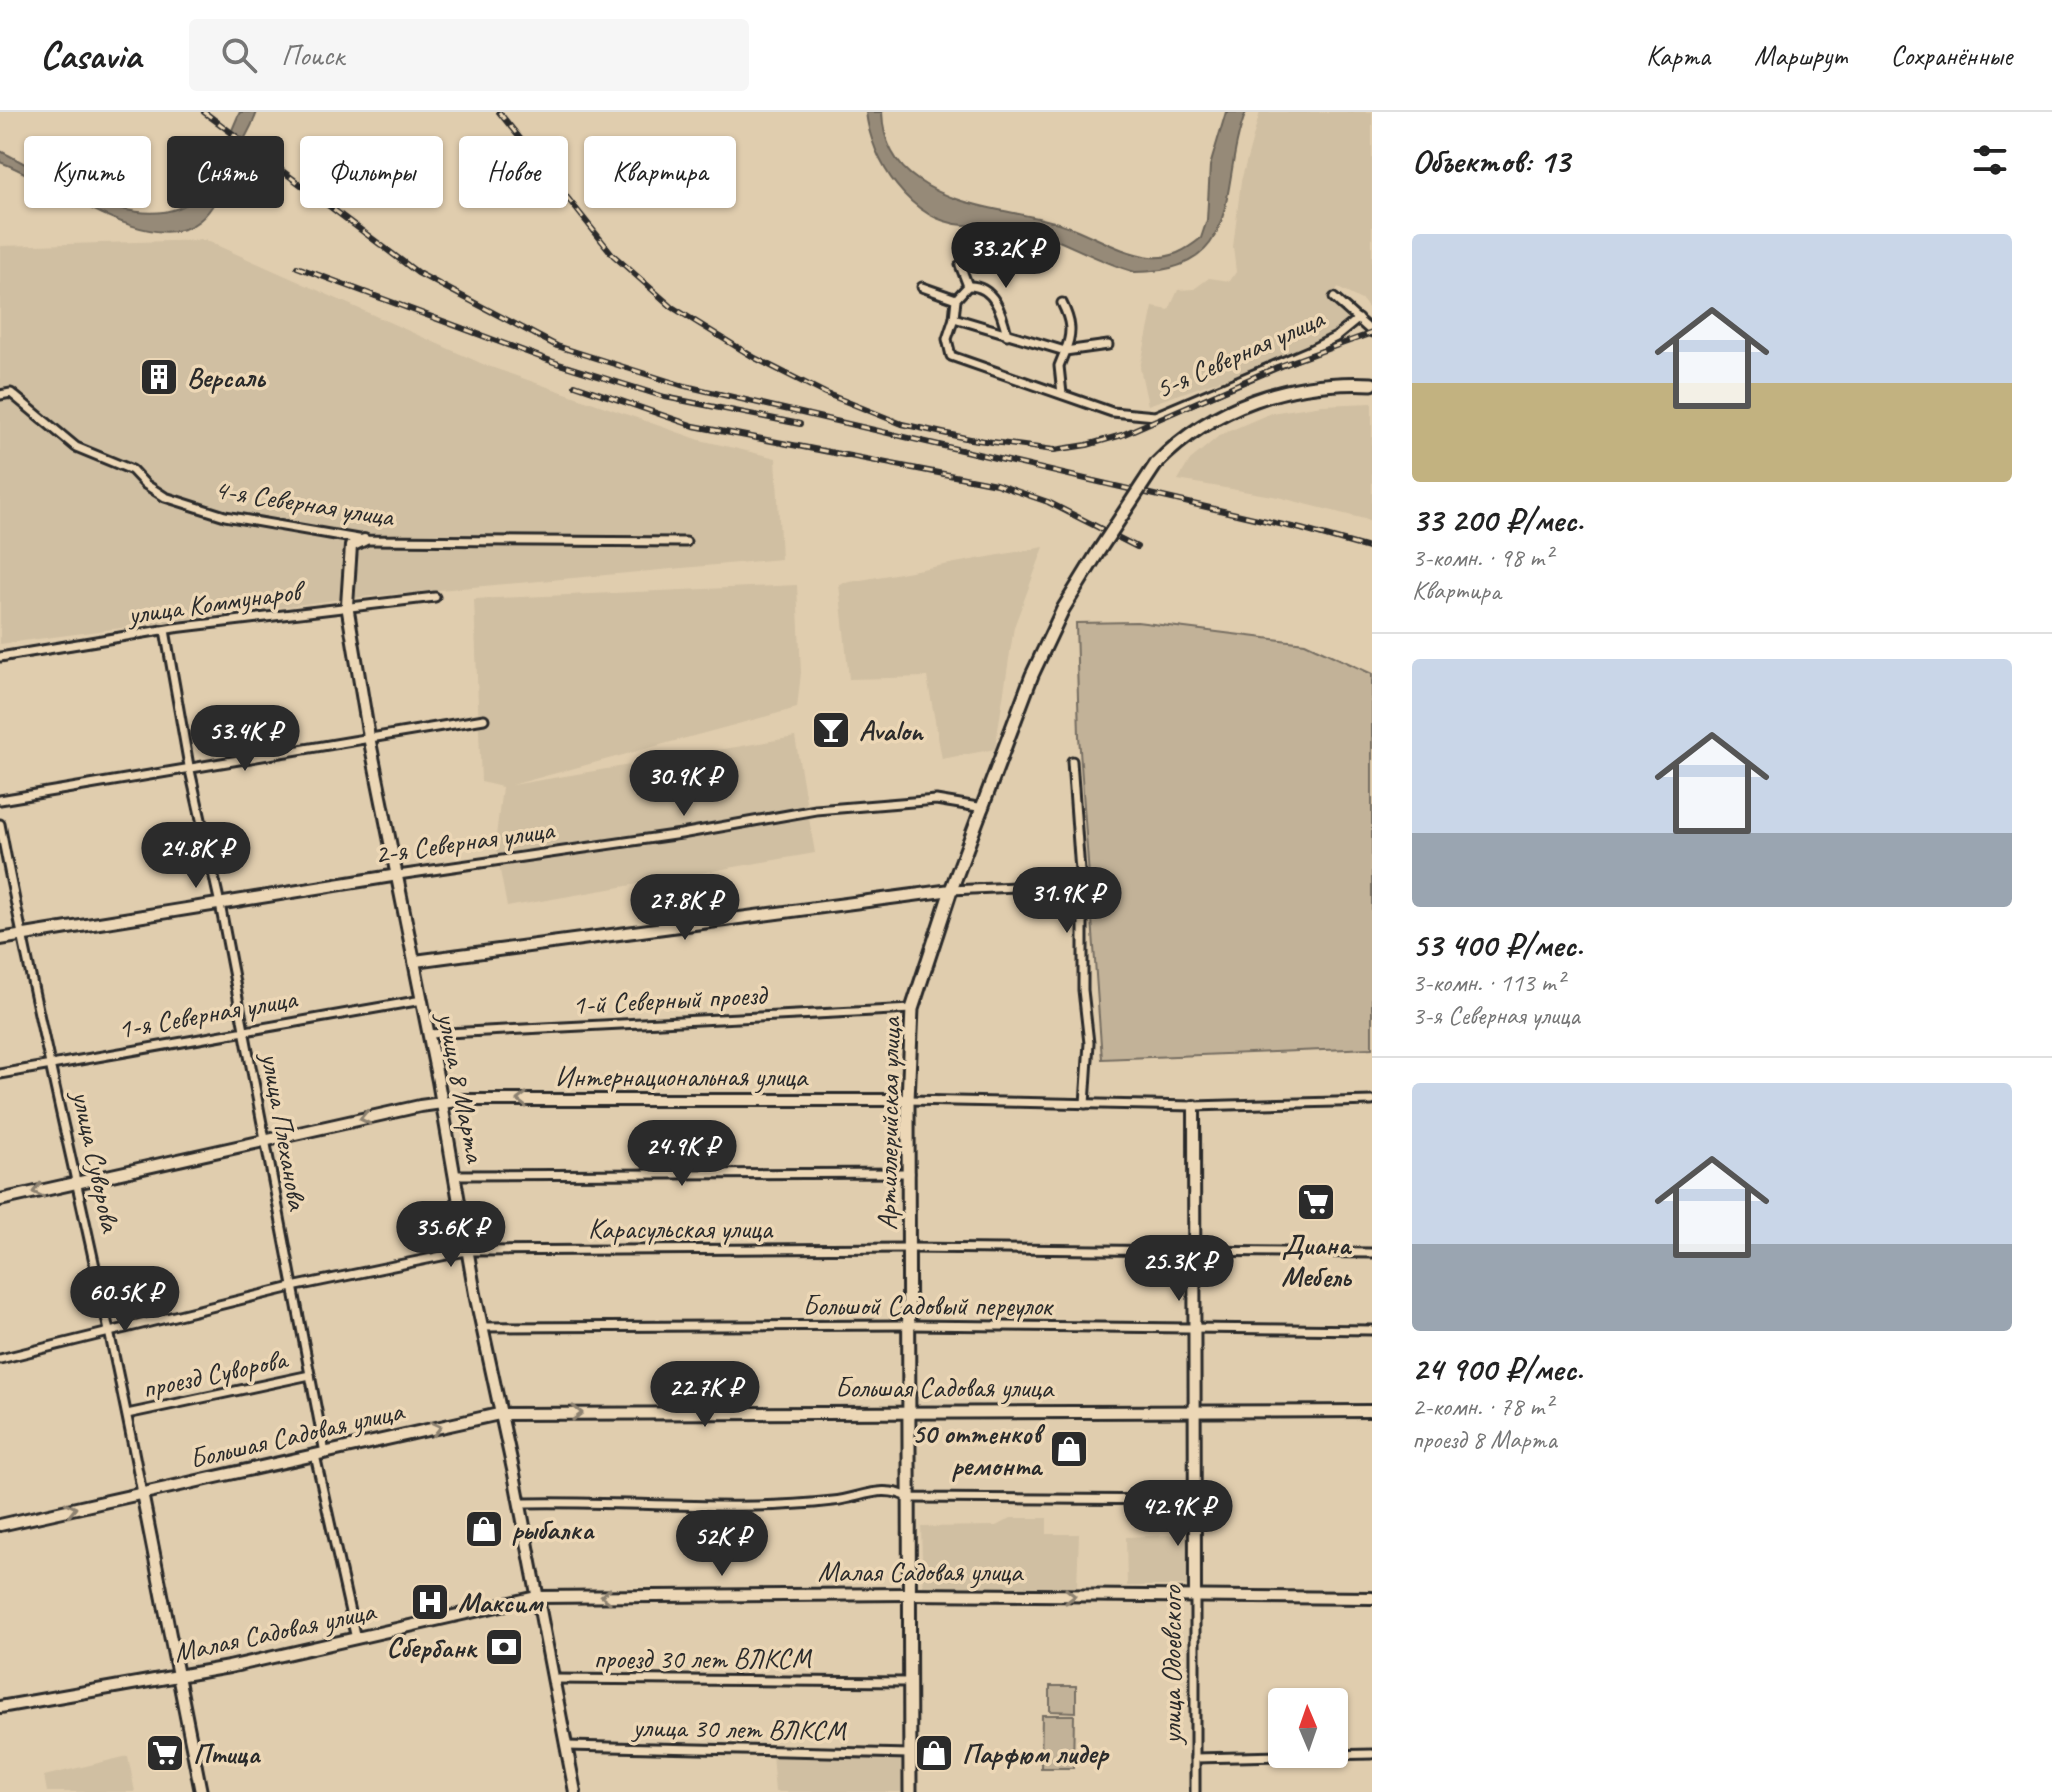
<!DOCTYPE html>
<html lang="ru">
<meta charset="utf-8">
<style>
:root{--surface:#fff;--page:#f6f6f6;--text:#222;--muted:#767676;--line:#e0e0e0;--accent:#2b2b2b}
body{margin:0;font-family:Caveat,sans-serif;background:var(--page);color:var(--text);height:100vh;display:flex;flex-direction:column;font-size:30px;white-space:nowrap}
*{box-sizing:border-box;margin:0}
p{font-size:26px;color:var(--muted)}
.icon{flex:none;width:44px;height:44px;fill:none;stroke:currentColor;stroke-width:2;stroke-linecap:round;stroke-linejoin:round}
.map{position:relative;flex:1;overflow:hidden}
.panel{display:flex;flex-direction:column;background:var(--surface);width:680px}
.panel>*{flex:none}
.banner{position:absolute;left:24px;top:24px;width:760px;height:72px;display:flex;gap:16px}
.needle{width:52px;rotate:358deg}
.buttons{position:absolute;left:1268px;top:1576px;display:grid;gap:16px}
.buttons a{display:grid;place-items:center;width:80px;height:80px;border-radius:8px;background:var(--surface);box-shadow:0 2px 6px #0004;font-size:40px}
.price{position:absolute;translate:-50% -68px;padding:0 18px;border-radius:28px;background:var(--accent);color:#fff;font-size:26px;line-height:52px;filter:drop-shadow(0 2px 4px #0008)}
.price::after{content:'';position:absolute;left:50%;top:48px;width:24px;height:18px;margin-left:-12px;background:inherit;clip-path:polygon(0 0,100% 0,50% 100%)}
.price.active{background:#222;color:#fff}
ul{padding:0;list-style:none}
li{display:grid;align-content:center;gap:16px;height:424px;padding:0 40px}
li+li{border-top:2px solid var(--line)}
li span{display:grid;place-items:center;height:248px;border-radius:8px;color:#555}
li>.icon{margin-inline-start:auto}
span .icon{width:144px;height:144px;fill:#fffc;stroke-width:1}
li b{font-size:34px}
h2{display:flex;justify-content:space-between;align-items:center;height:96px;padding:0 40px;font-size:34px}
.chip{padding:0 28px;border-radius:8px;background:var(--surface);box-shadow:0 2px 6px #0004;font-size:28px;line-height:72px}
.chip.active{background:var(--accent);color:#fff}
header{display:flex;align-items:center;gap:48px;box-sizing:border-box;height:112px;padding:0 40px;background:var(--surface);border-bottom:2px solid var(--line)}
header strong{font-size:38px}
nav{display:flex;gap:44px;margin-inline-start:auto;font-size:28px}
.search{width:560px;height:72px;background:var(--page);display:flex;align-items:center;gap:20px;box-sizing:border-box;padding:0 28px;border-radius:8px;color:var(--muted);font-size:30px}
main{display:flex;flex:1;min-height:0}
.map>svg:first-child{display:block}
.built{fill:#d0bfa2}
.green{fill:#c2b298;stroke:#766e62;stroke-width:2}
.water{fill:#968a78;stroke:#6b6459;stroke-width:2}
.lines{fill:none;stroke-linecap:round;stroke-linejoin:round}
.street-casing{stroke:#2b2b2b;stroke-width:13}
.secondary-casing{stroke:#2b2b2b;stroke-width:16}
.primary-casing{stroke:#2b2b2b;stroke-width:17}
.street{stroke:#ecd7b6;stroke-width:7}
.secondary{stroke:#ecd7b6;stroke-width:10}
.primary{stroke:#ecd7b6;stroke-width:11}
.rail-casing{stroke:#2b2b2b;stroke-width:6}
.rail{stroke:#ecd7b6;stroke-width:3;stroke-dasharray:9;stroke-linecap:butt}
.primary-bridge-casing{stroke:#2b2b2b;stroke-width:17;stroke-linecap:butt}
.primary-bridge{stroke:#ecd7b6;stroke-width:11}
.oneway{stroke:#8c8170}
.labels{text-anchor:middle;stroke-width:7;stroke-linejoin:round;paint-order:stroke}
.street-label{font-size:28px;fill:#2b2b2b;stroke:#ecd7b6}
.poi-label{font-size:28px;font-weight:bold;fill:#2b2b2b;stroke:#ecd7b6;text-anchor:start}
</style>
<header>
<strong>Casavia</strong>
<div class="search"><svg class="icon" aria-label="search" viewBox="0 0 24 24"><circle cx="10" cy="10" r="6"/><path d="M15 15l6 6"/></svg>Поиск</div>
<nav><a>Карта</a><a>Маршрут</a><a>Сохранённые</a></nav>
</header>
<main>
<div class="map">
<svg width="1372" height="1680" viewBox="0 0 1372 1680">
<rect width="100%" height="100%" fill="#e0cdae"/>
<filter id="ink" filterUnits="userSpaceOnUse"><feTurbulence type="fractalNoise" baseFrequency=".0125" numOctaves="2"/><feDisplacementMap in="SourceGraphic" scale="16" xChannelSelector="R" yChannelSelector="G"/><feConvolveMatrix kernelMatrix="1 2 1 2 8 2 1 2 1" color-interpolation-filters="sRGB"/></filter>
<g filter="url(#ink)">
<g class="built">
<path d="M 1260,0 L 1372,0 L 1372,201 L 1363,189 L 1338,176 L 1331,189 L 1351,206 L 1330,224 L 1272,250 L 1148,293 L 1140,256 L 1153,195 L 1169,198 L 1178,178 L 1194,177 L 1209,166 L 1230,169 L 1236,160 L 1233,135 L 1241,69 Z"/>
<path d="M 205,128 L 485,253 L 700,328 L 776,346 L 781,447 L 341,487 L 0,532 L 0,134 Z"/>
<path d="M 1372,291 L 1372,409 L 1278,385 L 1178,368 L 1190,348 L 1220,323 L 1271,301 L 1322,293 Z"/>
<path d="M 1044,435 L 1014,515 L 995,637 L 942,647 L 927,565 L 849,567 L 839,472 Z"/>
<path d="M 797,473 L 801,561 L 797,596 L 512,673 L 795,625 L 815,741 L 507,795 L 495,732 L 502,675 L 481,670 L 474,487 Z"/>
<path d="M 1011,1406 L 1047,1406 L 1047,1422 L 1079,1422 L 1077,1475 L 923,1478 L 921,1415 L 996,1414 Z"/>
<path d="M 1191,1422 L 1190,1474 L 1127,1474 L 1126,1425 Z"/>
<path d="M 772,1642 L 904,1645 L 905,1680 L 775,1680 Z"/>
<path d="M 128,1644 L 135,1680 L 47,1680 L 44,1664 Z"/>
</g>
<g class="green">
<path d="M 1137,510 L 1305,531 L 1372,562 L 1372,936 L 1102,947 L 1079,624 L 1076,511 Z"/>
<path d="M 1050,1574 L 1076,1574 L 1076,1600 L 1050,1599 Z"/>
<path d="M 1042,1603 L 1074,1603 L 1073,1656 L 1041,1656 Z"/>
</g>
<g class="water">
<path d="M 240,0 L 257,0 C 251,18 240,33 232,50 C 224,69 217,95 199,109 C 150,149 48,66 0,50 L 0,39 C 55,65 145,134 201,82 C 214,71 230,19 240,0 Z"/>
<path d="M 866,0 L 882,0 C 883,28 894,52 918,68 C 957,96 1013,98 1058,111 C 1089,120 1118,141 1151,145 C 1171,147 1186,138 1201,126 L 1207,108 L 1210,54 L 1226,0 L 1246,0 C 1217,74 1247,160 1135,160 C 1098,150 1063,128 1026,116 C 1006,109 985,114 964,113 C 910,109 871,49 866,0 Z"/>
</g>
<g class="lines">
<g class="street-casing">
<g id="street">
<path d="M 968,174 C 994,173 1002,201 1007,223"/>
<path d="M 922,175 L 956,187"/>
<path d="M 1334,186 L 1372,220"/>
<path d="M 1062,191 C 1071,209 1073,221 1065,239 L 954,206 L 947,227 L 951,244 L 1112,300 L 1155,304 L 1308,239 L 1336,225 L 1358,207"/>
<path d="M 954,206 L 956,187 L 968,174 L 960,153"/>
<path d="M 1062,282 L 1059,254 L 1065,239 L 1108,233"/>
<path d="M 0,283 L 11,281 L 76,335 L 132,358 L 145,372 L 165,385 L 225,404 L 364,428 L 686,430"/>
<path d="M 165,518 L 189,654 L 220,792 L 325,1341"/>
<path d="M 0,545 L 174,516 L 435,485"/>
<path d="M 1072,649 L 1083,801 L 1083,878 L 1089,931 L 1085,992"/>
<path d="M 0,688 L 484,607"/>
<path d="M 0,712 C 42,936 100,1157 142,1381"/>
<path d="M 398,763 L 681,722 L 816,698 L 936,688 L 984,696"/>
<path d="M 951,778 L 1081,772"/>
<path d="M 428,922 L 912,897"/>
<path d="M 0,962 L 422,888"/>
<path d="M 908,988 L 1194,994 L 1372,989"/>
<path d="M 455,1063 L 910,1061"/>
<path d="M 482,1215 L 909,1213 L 1372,1218"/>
<path d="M 0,1247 L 292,1175 L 466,1139 L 909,1136 L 1372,1141"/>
<path d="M 127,1302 L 310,1263"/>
<path d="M 315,1343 L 356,1527"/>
<path d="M 519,1391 C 623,1388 730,1401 833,1389 C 862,1386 882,1371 910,1386 L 1195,1388"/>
<path d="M 1195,1483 L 1195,1680"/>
<path d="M 554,1567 L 908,1570"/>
<path d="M 567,1634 L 910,1642"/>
<path d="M 1195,1646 L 1372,1642"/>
</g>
</g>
<g class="secondary-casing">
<g id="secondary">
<path d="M 364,428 L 351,434 L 347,493 L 369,625 L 438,969 L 475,1182 L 514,1362 L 575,1680"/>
<path d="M 0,827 L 398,763"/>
<path d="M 415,849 L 951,778"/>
<path d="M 1194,994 L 1195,1483"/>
<path d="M 0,1088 L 420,994 L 464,988 L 908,988"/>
<path d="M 142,1381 L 201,1680"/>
<path d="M 0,1413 L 499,1302 L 1372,1299"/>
<path d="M 0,1595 L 229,1555 L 537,1485 L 908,1482 L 1372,1486"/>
</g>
</g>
<g class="primary-casing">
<g id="primary">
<path d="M 1156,352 C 1213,293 1291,268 1372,272"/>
<path d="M 910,1680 L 908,988 L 912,897 L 951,778 L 1032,563 L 1063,497 L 1098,440"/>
</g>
</g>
<use href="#street" class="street"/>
<use href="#secondary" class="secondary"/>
<use href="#primary" class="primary"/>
<g class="rail-casing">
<g id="rail">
<path d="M 204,0 L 418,161 L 557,234 L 681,273 L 1301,417 L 1372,437"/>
<path d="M 499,0 L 613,143 L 672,195 L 755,246 L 825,281 L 902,312 L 970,327 L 1054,338 L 1087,333 L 1122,323 L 1277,255 L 1372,221"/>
<path d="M 297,155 L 559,252 L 665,285 L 800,312"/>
<path d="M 575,273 L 694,314 L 996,372 L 1048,390 L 1137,435"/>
</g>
</g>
<use href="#rail" class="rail"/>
<g class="primary-bridge-casing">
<path id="primary-bridge" d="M 1098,440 L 1156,352"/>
</g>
<use href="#primary-bridge" class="primary-bridge"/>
</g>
<defs><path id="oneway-chevron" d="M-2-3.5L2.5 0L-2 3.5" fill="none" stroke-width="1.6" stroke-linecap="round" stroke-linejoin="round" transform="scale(2)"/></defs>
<g class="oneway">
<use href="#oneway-chevron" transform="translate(522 988) rotate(180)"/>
<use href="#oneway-chevron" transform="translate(365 1006) rotate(168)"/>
<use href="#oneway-chevron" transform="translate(38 1079) rotate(167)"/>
<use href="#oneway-chevron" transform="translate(577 1301)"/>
<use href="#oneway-chevron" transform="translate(436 1316) rotate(-13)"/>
<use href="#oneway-chevron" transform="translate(71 1397) rotate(-13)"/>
<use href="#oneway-chevron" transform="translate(606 1484) rotate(180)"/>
<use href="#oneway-chevron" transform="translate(1070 1484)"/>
</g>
</g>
<defs>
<g id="building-square" transform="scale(2)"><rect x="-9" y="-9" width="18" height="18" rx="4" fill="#2b2b2b" stroke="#ecd7b6"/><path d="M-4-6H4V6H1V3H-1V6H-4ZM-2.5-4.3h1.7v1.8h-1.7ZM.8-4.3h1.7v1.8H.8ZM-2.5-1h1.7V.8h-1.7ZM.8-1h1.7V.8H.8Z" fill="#fff"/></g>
<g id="bar-square" transform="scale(2)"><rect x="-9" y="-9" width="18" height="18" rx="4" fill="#2b2b2b" stroke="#ecd7b6"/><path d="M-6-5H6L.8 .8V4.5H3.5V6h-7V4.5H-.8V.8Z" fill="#fff"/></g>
<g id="supermarket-square" transform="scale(2)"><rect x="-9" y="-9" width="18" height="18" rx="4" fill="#2b2b2b" stroke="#ecd7b6"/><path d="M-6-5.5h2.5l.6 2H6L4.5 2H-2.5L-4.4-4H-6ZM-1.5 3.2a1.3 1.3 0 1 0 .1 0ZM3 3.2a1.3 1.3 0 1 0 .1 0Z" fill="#fff"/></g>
<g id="shop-square" transform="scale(2)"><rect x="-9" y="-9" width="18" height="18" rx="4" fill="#2b2b2b" stroke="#ecd7b6"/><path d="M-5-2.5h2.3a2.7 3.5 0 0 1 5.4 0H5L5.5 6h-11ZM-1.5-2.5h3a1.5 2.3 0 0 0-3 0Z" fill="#fff"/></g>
<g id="hospital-square" transform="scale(2)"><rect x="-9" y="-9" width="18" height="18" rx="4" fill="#2b2b2b" stroke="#ecd7b6"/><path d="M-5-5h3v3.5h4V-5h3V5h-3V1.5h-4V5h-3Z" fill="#fff"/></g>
<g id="bank-square" transform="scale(2)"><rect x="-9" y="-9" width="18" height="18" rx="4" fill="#2b2b2b" stroke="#ecd7b6"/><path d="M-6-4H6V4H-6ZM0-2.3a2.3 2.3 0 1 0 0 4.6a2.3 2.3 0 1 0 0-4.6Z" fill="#fff"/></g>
</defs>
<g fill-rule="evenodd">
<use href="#building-square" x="159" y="265"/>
<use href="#bar-square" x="831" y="618"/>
<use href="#supermarket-square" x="1316" y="1090"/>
<use href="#shop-square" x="1069" y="1337"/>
<use href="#shop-square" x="484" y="1417"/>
<use href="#hospital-square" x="430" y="1490"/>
<use href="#bank-square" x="504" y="1535"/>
<use href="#supermarket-square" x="165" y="1641"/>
<use href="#shop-square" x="934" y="1641"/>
</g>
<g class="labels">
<g class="street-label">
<text transform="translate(1239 241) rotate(-24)" y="10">5-я Северная улица</text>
<text transform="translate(304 390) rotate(9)" y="10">4-я Северная улица</text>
<text transform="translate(214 490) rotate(-8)" y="10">улица Коммунаров</text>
<text transform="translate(464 729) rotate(-8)" y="10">2-я Северная улица</text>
<text transform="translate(669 887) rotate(-3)" y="10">1-й Северный проезд</text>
<text transform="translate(207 901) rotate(-10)" y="10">1-я Северная улица</text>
<text x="681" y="974">Интернациональная улица</text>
<text transform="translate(462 975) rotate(79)" y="10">улица 8 Марта</text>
<text transform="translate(888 1012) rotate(-89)" y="10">Артиллерийская улица</text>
<text transform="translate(285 1019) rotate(80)" y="10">улица Плеханова</text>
<text transform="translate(97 1049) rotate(78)" y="10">улица Суворова</text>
<text x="680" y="1126">Карасульская улица</text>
<text x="927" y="1203">Большой Садовый переулок</text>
<text transform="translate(214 1261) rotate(-12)" y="10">проезд Суворова</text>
<text x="944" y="1285">Большая Садовая улица</text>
<text transform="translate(296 1322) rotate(-13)" y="10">Большая Садовая улица</text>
<text x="920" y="1469">Малая Садовая улица</text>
<text transform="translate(274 1519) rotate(-12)" y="10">Малая Садовая улица</text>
<text x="702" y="1556">проезд 30 лет ВЛКСМ</text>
<text transform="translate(1171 1553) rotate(-90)" y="10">улица Одоевского</text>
<text transform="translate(739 1616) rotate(1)" y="10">улица 30 лет ВЛКСМ</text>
</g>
<g class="poi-label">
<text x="187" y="275">Версаль</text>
<text x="859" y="628">Avalon</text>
<text x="1316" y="1142" text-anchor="middle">Диана<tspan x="1316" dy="32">Мебель</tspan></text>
<text x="1041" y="1331" text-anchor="end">50 оттенков<tspan x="1041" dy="32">ремонта</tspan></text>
<text x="512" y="1427">рыбалка</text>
<text x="458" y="1500">Максим</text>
<text x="476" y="1545" text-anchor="end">Сбербанк</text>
<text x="193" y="1651">Птица</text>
<text x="962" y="1651">Парфюм лидер</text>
</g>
</g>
</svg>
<div class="buttons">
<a><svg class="needle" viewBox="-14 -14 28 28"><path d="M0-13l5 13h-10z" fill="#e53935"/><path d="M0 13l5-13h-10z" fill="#767676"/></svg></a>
</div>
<b class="price active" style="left:1006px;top:178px">33.2K ₽</b>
<b class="price" style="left:245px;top:661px">53.4K ₽</b>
<b class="price" style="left:684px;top:706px">30.9K ₽</b>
<b class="price" style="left:196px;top:778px">24.8K ₽</b>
<b class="price" style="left:1067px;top:823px">31.9K ₽</b>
<b class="price" style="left:685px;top:830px">27.8K ₽</b>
<b class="price" style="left:682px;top:1076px">24.9K ₽</b>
<b class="price" style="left:451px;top:1157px">35.6K ₽</b>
<b class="price" style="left:1179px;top:1191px">25.3K ₽</b>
<b class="price" style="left:125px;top:1222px">60.5K ₽</b>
<b class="price" style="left:705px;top:1317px">22.7K ₽</b>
<b class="price" style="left:1178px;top:1436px">42.9K ₽</b>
<b class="price" style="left:722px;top:1466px">52K ₽</b>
<div class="banner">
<a class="chip">Купить</a>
<a class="chip active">Снять</a>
<a class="chip">Фильтры</a>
<a class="chip">Новое</a>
<a class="chip">Квартира</a>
</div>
</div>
<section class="panel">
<h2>Объектов: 13<svg class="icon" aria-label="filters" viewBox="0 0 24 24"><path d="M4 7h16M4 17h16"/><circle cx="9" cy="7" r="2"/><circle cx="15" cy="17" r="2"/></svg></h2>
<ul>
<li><span style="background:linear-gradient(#c9d6e8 60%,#c2b280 0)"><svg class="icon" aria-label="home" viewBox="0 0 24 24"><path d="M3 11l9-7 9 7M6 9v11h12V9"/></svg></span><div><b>33 200 ₽/мес.</b><p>3-комн. · 98 m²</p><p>Квартира</p></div></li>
<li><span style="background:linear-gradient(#c9d6e8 70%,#9aa5b1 0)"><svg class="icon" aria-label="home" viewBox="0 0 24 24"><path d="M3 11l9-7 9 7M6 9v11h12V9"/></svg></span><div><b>53 400 ₽/мес.</b><p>3-комн. · 113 m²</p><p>3-я Северная улица</p></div></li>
<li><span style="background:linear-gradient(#c9d6e8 65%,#9aa5b1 0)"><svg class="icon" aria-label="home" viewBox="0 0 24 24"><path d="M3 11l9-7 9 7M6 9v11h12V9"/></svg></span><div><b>24 900 ₽/мес.</b><p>2-комн. · 78 m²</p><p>проезд 8 Марта</p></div></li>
</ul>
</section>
</main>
